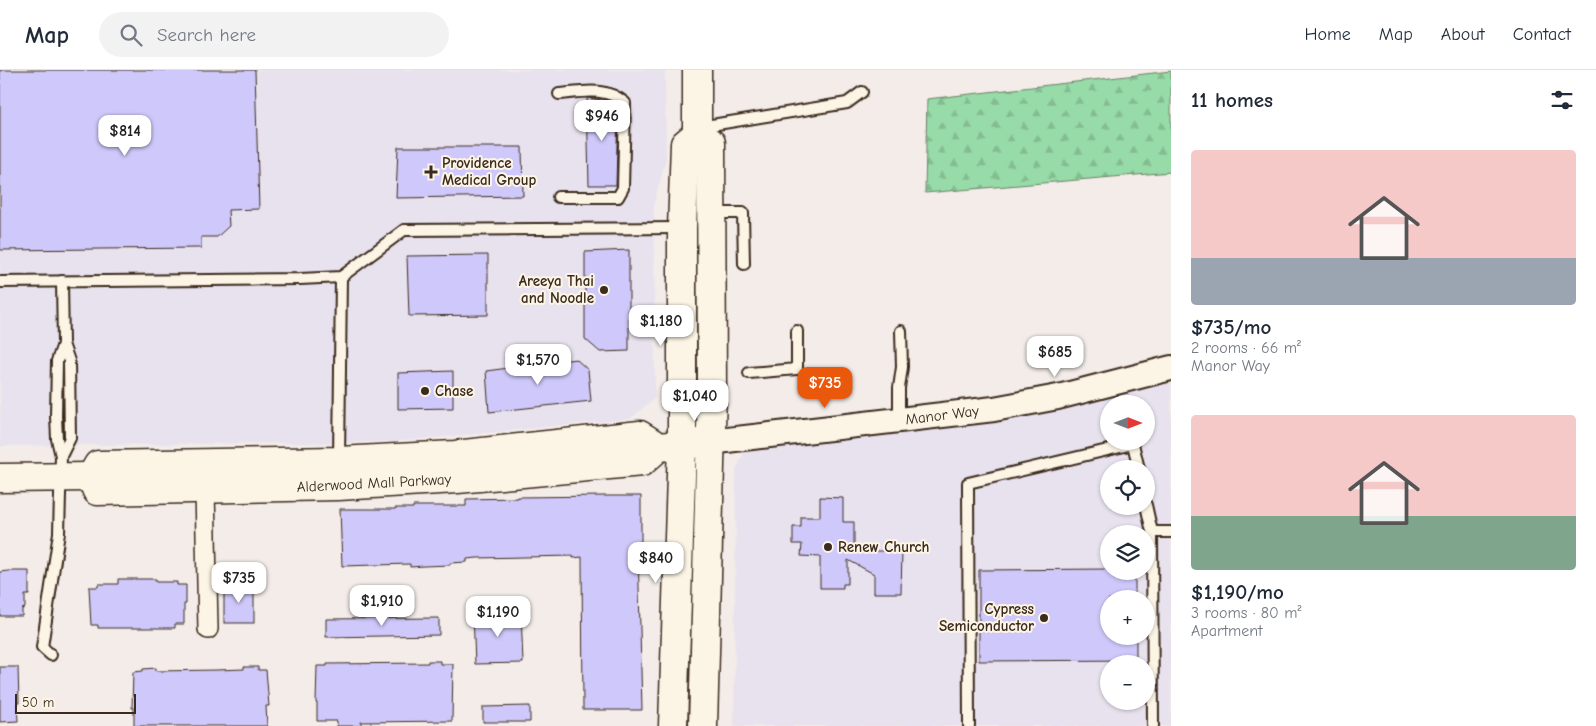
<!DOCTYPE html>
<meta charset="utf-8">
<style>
:root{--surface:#fff;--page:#f2f2f3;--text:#1f2937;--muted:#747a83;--line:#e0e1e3;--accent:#ea580c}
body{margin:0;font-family:"Comic Neue",sans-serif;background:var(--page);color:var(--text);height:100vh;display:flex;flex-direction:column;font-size:19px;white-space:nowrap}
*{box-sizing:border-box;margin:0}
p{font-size:16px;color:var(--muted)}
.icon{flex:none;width:28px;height:28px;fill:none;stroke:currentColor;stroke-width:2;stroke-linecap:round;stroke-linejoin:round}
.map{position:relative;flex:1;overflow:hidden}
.side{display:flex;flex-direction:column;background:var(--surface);width:425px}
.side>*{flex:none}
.needle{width:32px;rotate:90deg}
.fabs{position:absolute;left:1100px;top:325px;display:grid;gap:10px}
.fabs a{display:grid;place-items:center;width:55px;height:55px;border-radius:50%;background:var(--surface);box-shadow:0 1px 4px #0004;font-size:25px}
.scale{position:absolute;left:15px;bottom:12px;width:121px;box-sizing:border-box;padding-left:5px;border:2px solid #3b2a1e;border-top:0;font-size:14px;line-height:18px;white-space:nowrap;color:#3b2a1e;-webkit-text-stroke:4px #fcf5e5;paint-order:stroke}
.price{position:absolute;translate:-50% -42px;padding:0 11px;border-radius:10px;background:#fff;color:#222;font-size:16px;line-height:32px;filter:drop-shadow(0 1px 2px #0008)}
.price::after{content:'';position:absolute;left:50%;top:30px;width:15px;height:11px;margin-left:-8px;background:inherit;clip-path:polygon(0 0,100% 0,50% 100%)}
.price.selected{background:var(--accent);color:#fff}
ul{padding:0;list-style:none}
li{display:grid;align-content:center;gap:10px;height:265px;padding:0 20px}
li span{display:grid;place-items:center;height:155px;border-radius:5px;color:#555}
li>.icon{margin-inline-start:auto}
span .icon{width:90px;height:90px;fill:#fffc;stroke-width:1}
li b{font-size:21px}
h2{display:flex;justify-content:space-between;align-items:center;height:60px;padding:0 20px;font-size:21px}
header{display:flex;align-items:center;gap:30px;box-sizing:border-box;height:70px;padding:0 25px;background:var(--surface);border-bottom:1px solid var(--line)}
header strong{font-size:24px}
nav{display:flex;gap:28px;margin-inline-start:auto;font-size:18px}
.search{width:350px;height:45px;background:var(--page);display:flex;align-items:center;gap:12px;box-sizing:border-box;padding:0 18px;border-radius:28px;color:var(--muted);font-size:19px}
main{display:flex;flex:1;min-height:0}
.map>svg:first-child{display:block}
.built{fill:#e8e2ee;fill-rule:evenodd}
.forest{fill:url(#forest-firs);stroke:#698263}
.building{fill:#cfc9fb;stroke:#3b2a1e}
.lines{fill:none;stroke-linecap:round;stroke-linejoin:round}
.service-casing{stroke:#3b2a1e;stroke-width:14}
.minor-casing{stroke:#3b2a1e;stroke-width:22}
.tertiary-casing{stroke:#3b2a1e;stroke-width:28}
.secondary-casing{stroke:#3b2a1e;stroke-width:31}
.service{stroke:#fcf5e5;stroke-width:10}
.minor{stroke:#fcf5e5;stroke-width:19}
.tertiary{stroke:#fcf5e5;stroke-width:24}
.secondary{stroke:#fcf5e5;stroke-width:28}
.poi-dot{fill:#3b2a1e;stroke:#fcf5e5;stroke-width:2}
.labels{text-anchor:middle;stroke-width:4;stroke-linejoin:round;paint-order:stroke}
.poi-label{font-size:15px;font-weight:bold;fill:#3b2a1e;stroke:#fcf5e5;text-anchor:start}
.street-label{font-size:15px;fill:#3b2a1e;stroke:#fcf5e5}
</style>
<header>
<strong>Map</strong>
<div class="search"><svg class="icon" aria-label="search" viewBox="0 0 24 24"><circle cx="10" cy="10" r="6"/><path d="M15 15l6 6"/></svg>Search here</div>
<nav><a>Home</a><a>Map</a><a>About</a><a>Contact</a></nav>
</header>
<main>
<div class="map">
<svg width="1171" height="656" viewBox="0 0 1171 656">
<defs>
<pattern id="forest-firs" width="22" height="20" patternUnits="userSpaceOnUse" patternTransform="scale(1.25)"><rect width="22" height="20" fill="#97dba8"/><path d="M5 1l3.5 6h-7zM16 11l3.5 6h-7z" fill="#83bc90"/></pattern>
</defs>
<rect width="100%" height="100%" fill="#f3ece9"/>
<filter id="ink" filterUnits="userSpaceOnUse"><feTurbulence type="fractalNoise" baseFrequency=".02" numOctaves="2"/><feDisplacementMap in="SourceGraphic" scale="10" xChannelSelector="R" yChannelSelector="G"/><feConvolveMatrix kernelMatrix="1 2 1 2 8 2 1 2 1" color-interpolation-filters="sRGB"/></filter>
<g filter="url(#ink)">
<g class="built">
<path d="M 0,0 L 665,0 L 666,89 L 654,133 L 655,328 L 630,349 L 391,372 L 0,376 Z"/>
<path d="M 1171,298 L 1171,656 L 734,656 L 736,401 L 745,379 ZM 1109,334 L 1146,334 L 1146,371 L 1109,371 ZM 1109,399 L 1146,399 L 1146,436 L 1109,436 ZM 1109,464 L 1146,464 L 1146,501 L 1109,501 ZM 1109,529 L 1146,529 L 1146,566 L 1109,566 ZM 1109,594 L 1146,594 L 1146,631 L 1109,631 Z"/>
</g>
<path class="forest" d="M 1171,1 L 1171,102 L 925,123 L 927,29 Z"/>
<g class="building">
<path d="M 0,0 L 255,0 L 259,139 L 228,140 L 229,156 L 217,167 L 201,167 L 201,178 L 0,180 Z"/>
<path d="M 587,28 L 608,31 L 618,36 L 616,115 L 589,115 Z"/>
<path d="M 398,77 L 522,77 L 523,126 L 396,128 Z"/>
<path d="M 629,180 L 629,281 L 600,282 L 585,269 L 585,182 Z"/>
<path d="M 488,185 L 488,245 L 409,246 L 407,186 Z"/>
<path d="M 576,289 L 588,300 L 591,331 L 489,342 L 486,301 Z"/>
<path d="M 453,301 L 453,338 L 398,339 L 398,303 Z"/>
<path d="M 604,426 L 641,426 L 641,476 L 638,476 L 642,640 L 583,640 L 582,487 L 573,488 L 573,486 L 477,488 L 467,489 L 467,492 L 450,493 L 450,495 L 424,496 L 410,497 L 410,494 L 342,496 L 340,439 L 395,439 L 395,438 L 413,438 L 413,436 L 466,436 L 466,429 L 518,428 L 518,427 Z"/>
<path d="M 820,427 L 843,428 L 843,452 L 854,452 L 854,481 L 902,481 L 901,523 L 874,523 L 874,504 L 848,490 L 848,514 L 843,514 L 843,518 L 820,518 L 820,487 L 801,486 L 802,474 L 793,474 L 793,457 L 801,457 L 801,447 L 820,447 Z"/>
<path d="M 1109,499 L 1109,501 L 1135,501 L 1135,529 L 1109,529 L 1109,566 L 1136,566 L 1136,590 L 979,591 L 979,500 Z"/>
<path d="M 8,501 L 29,501 L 29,525 L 25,525 L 25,538 L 22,539 L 22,546 L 0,546 L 0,502 Z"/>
<path d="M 118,509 L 156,509 L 156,512 L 177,512 L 177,515 L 186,515 L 186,534 L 184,534 L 184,554 L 175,554 L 175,558 L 98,558 L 98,555 L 91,555 L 89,517 L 98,517 L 98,514 L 118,514 Z"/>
<rect x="224" y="516" width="30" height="37"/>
<path d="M 521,542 L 523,593 L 475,594 L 473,543 Z"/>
<path d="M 439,548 L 439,565 L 326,567 L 326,549 Z"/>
<path d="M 428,591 L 440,591 L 440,594 L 453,594 L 452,651 L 361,652 L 361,656 L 337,656 L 337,651 L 317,651 L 317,633 L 316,633 L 317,596 L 327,596 L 327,594 L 428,593 Z"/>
<path d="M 0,597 L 18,597 L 19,633 L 17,633 L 18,651 L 0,652 Z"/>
<path d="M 244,597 L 258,597 L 258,600 L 266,600 L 269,636 L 266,636 L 267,656 L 134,656 L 134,638 L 132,638 L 133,602 L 143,601 L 143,599 L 156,598 L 156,601 L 217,600 L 244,599 Z"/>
<path d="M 530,636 L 530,652 L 483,652 L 483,637 Z"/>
</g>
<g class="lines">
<g class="service-casing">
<g id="service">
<path d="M 699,57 L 847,33 L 862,22"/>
<path d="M 558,127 L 618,127 L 623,118 L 625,33 C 606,16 582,22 559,24"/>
<path d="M 713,143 L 743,143 L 744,194"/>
<path d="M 0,212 L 300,209 L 341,207 L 404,160 L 681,158"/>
<path d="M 749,303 L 797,299 L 797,261"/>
<path d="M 899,350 L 899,318 L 902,297 L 901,261"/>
<path d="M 61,386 L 70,368 L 69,291 L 63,274"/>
<path d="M 339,390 L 341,207"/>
<path d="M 1146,435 L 1152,462 L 1153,656"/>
<path d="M 1152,462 L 1171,462"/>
<path d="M 51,585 L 42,577 L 59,463 L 61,386 L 57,369 L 56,346 L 57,291 L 63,274 L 62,211"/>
<path d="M 969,656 L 968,413 L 1133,374 L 1139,399"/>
</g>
</g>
<g class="minor-casing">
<path id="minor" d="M 205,419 L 208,559"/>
</g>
<g class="tertiary-casing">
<path id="tertiary" d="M 710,372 L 994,339 L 1058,327 L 1171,298"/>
</g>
<g class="secondary-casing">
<g id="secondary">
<path d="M 697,0 L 697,64"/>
<path d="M 697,64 L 711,73 L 712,321 L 703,656"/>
<path d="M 91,407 L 97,421 L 338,416 L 457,409 L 642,392 L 659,377 L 710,372"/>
<path d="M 91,407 L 98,395 L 339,391 L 455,385 L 640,365 L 659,377"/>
<path d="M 0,408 L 91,407"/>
<path d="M 673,656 L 682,374 L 682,158 L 685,74 L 697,64"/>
</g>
</g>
<use href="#service" class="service"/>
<use href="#minor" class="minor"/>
<use href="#tertiary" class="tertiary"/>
<use href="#secondary" class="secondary"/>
</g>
</g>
<g class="poi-dot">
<path d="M428.5 94.5h5v5h5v5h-5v5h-5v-5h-5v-5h5z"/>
<circle cx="604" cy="220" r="5"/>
<circle cx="425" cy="321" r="5"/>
<circle cx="828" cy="477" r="5"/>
<circle cx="1044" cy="548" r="5"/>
</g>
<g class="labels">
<g class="poi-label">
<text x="442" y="98">Providence<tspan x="442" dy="17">Medical Group</tspan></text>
<text x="594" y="216" text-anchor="end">Areeya Thai<tspan x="594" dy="17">and Noodle</tspan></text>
<text x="435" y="326">Chase</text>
<text x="838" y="482">Renew Church</text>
<text x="1034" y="544" text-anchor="end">Cypress<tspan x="1034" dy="17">Semiconductor</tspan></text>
</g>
<g class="street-label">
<text transform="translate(942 345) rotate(-7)" y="5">Manor Way</text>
<text transform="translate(374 413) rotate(-3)" y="5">Alderwood Mall Parkway</text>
</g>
</g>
</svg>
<div class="fabs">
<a><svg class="needle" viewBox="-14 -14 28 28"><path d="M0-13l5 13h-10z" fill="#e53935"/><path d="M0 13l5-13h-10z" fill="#747a83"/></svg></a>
<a><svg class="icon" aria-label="locate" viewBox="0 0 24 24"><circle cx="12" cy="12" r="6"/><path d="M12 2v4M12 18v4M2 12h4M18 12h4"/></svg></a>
<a><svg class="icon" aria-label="layers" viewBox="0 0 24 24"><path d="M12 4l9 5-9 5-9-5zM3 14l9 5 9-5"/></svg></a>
<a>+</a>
<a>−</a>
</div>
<div class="scale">50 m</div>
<b class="price" style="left:602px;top:72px">$946</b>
<b class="price" style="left:125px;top:87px">$814</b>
<b class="price" style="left:661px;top:277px">$1,180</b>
<b class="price" style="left:1055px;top:308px">$685</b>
<b class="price" style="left:538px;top:316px">$1,570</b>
<b class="price selected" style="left:825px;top:339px">$735</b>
<b class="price" style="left:695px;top:352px">$1,040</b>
<b class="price" style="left:656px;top:514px">$840</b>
<b class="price" style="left:239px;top:534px">$735</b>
<b class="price" style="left:382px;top:557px">$1,910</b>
<b class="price" style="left:498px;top:568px">$1,190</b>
</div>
<section class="side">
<h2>11 homes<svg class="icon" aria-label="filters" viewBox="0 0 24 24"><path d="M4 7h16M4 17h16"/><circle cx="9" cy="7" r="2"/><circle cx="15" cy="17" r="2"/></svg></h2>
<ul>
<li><span style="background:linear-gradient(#f6c9c9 70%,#9aa5b1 0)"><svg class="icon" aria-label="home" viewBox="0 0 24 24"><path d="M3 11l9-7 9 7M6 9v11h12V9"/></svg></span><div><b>$735/mo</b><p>2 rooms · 66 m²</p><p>Manor Way</p></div></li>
<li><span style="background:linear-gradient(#f6c9c9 65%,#7fa58c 0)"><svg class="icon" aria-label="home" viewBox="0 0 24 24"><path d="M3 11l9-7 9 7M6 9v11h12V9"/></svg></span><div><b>$1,190/mo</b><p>3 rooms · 80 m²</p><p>Apartment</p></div></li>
</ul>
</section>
</main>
